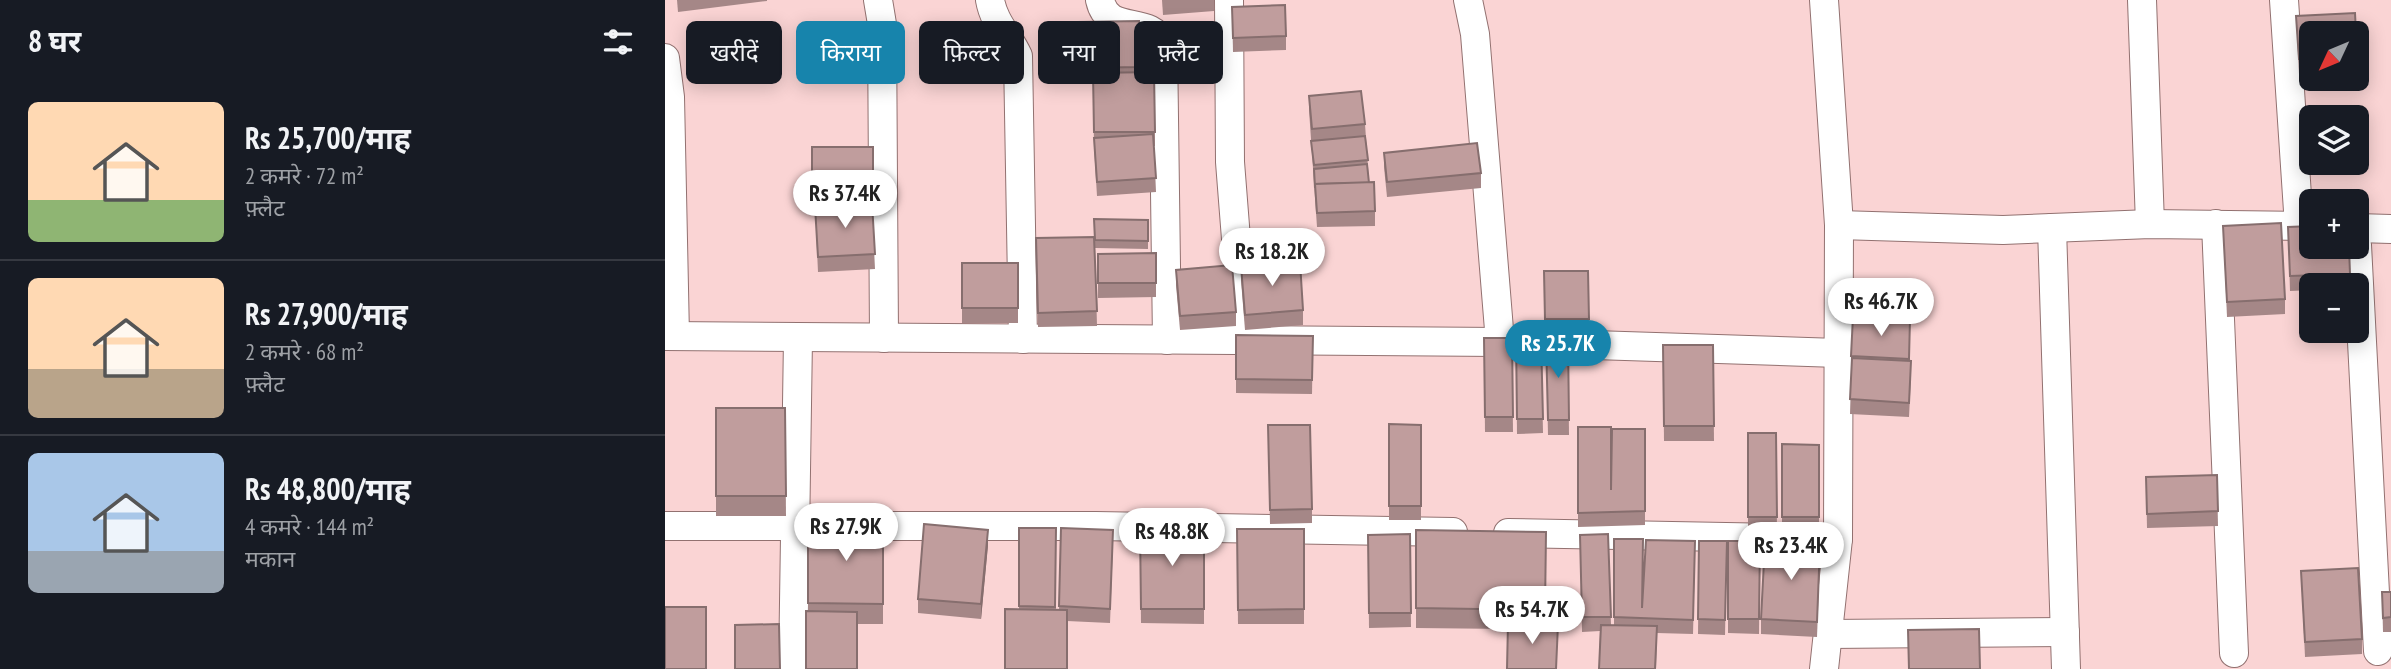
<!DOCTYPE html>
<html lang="hi">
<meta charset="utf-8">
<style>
:root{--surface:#171b24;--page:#242831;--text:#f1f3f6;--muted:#9ea1a6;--line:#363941;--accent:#1784ac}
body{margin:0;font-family:"PT Sans Narrow","Noto Sans Devanagari",sans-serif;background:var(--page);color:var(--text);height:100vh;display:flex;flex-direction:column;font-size:26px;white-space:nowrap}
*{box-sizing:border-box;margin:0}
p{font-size:23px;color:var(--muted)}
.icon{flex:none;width:38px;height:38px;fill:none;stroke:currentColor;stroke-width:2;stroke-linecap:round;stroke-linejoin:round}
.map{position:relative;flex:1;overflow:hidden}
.details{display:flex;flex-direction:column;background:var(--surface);width:665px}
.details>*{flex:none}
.guide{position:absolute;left:21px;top:21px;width:665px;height:63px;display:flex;gap:14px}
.needle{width:46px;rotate:226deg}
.tools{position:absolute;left:1634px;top:21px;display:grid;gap:14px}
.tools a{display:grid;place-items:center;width:70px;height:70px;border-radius:10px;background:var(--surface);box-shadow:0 4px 18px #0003;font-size:35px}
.price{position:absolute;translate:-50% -60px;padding:0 16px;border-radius:24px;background:#fff;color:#222;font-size:23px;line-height:46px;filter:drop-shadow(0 2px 4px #0008)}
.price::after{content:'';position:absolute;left:50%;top:42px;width:21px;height:16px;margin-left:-10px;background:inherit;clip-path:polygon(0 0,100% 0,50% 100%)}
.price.current{background:var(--accent);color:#fff}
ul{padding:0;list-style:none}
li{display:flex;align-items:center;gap:21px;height:175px;padding:0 28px}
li+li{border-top:2px solid var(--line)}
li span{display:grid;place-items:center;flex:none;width:196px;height:140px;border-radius:10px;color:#555}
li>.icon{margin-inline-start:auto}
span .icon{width:84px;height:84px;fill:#fffc;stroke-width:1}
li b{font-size:30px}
h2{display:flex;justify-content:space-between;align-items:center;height:84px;padding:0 28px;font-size:30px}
.tag{padding:0 24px;border-radius:10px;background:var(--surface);box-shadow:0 4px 18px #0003;font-size:24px;line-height:63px}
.tag.current{background:var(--accent);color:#fff}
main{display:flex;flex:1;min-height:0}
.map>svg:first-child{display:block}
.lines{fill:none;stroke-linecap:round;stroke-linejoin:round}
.minor-casing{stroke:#927170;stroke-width:30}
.minor{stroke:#fff;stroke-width:28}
.wall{fill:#a58787}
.shaded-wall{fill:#866e6e}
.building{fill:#c09d9d;stroke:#866e6e;stroke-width:2}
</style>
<main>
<section class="details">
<h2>8 घर<svg class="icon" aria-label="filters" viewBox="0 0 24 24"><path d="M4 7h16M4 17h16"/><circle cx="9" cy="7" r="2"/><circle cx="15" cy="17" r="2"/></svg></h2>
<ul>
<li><span style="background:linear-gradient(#ffd9b3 70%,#8fb573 0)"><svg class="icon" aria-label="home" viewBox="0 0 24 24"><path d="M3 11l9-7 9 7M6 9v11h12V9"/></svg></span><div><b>Rs 25,700/माह</b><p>2 कमरे · 72 m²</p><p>फ़्लैट</p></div></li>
<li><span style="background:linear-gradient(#ffd9b3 65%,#b9a48a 0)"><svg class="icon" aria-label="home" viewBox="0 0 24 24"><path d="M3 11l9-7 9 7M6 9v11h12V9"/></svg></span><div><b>Rs 27,900/माह</b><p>2 कमरे · 68 m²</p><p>फ़्लैट</p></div></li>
<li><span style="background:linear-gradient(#a9c7e8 70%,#9aa5b1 0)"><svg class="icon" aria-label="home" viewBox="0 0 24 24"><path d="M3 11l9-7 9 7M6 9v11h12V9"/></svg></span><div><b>Rs 48,800/माह</b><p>4 कमरे · 144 m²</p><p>मकान</p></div></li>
</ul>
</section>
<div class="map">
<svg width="1726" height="669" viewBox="0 0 1726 669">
<rect width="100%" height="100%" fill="#fad4d4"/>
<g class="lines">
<g class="minor-casing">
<g id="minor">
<path d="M 213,0 L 217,24 L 219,338"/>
<path d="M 325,0 C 329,23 344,36 353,56 L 358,339"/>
<path d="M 435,0 C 443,37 485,13 498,44 L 502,340"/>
<path d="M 564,0 L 565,162 L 579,341"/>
<path d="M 803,0 L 810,34 L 835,342"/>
<path d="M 1477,0 L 1485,224"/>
<path d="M 1619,0 L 1634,226"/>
<path d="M 0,58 L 5,97 L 10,336"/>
<path d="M 1551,224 L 1569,653"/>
<path d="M 1174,225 L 1338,230 L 1485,224 L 1647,226"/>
<path d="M 1387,228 L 1401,669"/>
<path d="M 1692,228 L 1726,229"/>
<path d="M 1692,245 L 1713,651"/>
<path d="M 0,336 L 835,342 L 1173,353"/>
<path d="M 0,526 L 431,526 L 788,532"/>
<path d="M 843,533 L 1173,539"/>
<path d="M 1163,634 L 1400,632"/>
<path d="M 128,669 L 133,338"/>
<path d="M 1159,669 L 1173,539 L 1174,225 L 1159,0"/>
</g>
</g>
<use href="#minor" class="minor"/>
</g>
<g class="wall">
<path d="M 12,0 L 102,0 L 102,1 L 13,12 Z"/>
<path d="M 497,0 L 549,0 L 549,11 L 498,15 Z"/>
<path d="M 567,7 L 621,36 L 621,50 L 568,52 Z"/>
<path d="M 1631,16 L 1647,33 L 1647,73 L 1634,74 Z"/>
<path d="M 474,21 L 475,72 L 490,132 L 490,146 L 489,146 L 491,192 L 432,196 L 429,147 L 428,82 L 414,83 L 413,22 Z"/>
<path d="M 644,96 L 700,124 L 703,167 L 704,183 L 710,211 L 710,226 L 652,227 L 644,110 Z"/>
<path d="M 147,147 L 208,147 L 208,207 L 207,207 L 210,269 L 153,272 L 150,207 L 147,207 Z"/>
<path d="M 719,153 L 816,173 L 816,188 L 722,197 L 719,167 Z"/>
<path d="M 483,220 L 483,249 L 430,248 L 432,326 L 373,327 L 371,238 L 429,237 Z"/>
<path d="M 1558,226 L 1620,299 L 1620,314 L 1562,317 Z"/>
<path d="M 1623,227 L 1684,247 L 1685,285 L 1647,285 L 1647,290 L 1625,291 Z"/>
<path d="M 491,253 L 491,297 L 433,298 L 433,254 Z"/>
<rect x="297" y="263" width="56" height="60"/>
<path d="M 576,266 L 638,310 L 638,325 L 580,330 L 576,280 Z"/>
<path d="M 511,270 L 571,312 L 571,326 L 515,330 L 511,285 Z"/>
<path d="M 879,271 L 923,271 L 924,333 L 880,334 Z"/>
<path d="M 1188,316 L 1245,333 L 1244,361 L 1246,376 L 1244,417 L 1185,414 Z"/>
<path d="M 571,335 L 648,336 L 647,394 L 571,393 Z"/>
<path d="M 851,337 L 876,337 L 878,433 L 852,434 Z"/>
<path d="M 819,338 L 847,338 L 848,432 L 820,432 Z"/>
<path d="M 881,340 L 903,340 L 904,435 L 883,435 Z"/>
<path d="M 998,345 L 1048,345 L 1049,441 L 999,441 Z"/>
<path d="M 51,408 L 120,408 L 121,516 L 51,516 Z"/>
<path d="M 724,424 L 756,425 L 756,520 L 724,520 Z"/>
<path d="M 603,425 L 647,509 L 647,523 L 605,524 Z"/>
<path d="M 913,427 L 946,490 L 980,429 L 980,525 L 913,527 Z"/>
<path d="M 1083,433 L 1111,433 L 1112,532 L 1083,531 Z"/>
<path d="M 1117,444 L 1154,445 L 1154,532 L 1117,532 Z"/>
<path d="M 1552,475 L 1553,526 L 1482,528 L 1481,477 Z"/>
<path d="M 143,522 L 218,522 L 218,624 L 192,624 L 143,611 Z"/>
<path d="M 475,527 L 539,527 L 539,624 L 476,623 Z"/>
<path d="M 354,528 L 391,528 L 391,610 L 394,610 L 396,528 L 448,544 L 445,623 L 402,621 L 354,609 Z"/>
<path d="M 572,529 L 639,529 L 639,624 L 573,624 Z"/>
<path d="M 751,530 L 881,532 L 880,624 L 843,629 L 751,628 Z"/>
<path d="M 745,534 L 746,627 L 704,628 L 703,535 Z"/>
<path d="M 943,534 L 946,625 L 949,625 L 949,539 L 978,607 L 1030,556 L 1028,634 L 992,633 L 991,669 L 934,669 L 935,631 L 917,632 L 915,535 Z"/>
<path d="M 1034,541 L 1062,541 L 1060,635 L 1033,634 Z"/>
<path d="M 1063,541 L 1095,541 L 1094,634 L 1063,633 Z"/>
<path d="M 323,545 L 316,619 L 253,613 L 253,599 Z"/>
<path d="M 1155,559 L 1152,637 L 1096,634 L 1096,619 Z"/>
<path d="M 1636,571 L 1697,639 L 1697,654 L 1640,657 Z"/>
<path d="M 1717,592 L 1726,592 L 1726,632 L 1718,632 Z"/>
</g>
<path class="shaded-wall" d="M 323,530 L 323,545 L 316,619 L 316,604 Z"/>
<g class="building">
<path d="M 620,5 L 621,36 L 568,38 L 567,7 Z"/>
<path d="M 1690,13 L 1691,33 L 1647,33 L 1647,58 L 1634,59 L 1631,16 Z"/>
<path d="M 474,21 L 475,67 L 414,68 L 413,22 Z"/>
<path d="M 489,72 L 490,132 L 429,132 L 428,73 Z"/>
<path d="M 696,91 L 700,124 L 647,129 L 644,96 Z"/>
<path d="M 488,134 L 491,178 L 432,182 L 429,138 Z"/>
<path d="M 700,136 L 703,160 L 649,165 L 646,141 Z"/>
<path d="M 812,143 L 816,173 L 722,182 L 719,153 Z"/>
<path d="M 147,147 L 208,147 L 208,192 L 147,193 Z"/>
<path d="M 702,164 L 704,183 L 650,184 L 650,188 L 649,169 Z"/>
<path d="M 709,182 L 710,211 L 652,213 L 650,184 Z"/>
<path d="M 207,203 L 210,254 L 153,257 L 150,206 Z"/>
<path d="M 429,219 L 483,220 L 483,241 L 430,240 Z"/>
<path d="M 1616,223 L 1620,299 L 1562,302 L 1558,226 Z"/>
<path d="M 1647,226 L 1647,247 L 1684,247 L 1685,274 L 1625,276 L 1623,227 Z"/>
<path d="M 429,237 L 432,311 L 373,313 L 371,238 Z"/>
<path d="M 491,253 L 491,283 L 433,283 L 433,254 Z"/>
<path d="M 635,262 L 638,310 L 580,315 L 576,266 Z"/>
<rect x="297" y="263" width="56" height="45"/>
<path d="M 567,265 L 571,312 L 515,316 L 511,270 Z"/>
<path d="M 879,271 L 923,271 L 924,319 L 880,319 Z"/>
<path d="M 1188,316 L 1245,319 L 1244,359 L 1186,356 Z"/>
<path d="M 571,335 L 648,336 L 647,380 L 571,379 Z"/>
<path d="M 851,337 L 876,337 L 878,419 L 852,419 Z"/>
<path d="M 819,338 L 847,338 L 848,417 L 820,417 Z"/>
<path d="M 881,340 L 903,340 L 904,420 L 883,420 Z"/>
<path d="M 998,345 L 1048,345 L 1049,426 L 999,426 Z"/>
<path d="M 1187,358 L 1246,361 L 1244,403 L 1185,399 Z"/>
<path d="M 51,408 L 120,408 L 121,496 L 51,496 Z"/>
<path d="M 724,424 L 756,425 L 756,506 L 724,506 Z"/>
<path d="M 603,425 L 645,425 L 647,509 L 605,510 Z"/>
<path d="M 913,427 L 946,427 L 946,490 L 947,429 L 980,429 L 980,511 L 913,513 Z"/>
<path d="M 1083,433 L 1111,433 L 1112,517 L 1083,517 Z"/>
<path d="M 1117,444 L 1154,445 L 1154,517 L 1117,517 Z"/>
<path d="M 1552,475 L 1553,511 L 1482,514 L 1481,477 Z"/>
<path d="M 143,522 L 218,522 L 218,604 L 143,603 Z"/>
<path d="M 259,524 L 323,530 L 316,604 L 253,599 Z"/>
<path d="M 475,527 L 539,527 L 539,609 L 476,609 Z"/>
<path d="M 354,528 L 391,528 L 390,607 L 354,606 Z"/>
<path d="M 396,528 L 448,530 L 445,609 L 394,606 Z"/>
<path d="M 572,529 L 639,529 L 639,609 L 573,610 Z"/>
<path d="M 751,530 L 881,532 L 880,610 L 751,608 Z"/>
<path d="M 745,534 L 746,613 L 704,613 L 703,535 Z"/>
<path d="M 943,534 L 946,617 L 917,617 L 915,535 Z"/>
<path d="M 949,539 L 978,539 L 977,608 L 981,540 L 1030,541 L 1028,620 L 949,617 Z"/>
<path d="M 1034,541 L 1062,541 L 1060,620 L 1033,619 Z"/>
<path d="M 1063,541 L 1095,541 L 1094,619 L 1063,619 Z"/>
<path d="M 1100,542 L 1155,544 L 1152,622 L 1096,619 Z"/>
<path d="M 1693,568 L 1697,639 L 1640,642 L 1636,571 Z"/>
<path d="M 1717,592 L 1726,592 L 1726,617 L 1718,618 Z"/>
<rect x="0" y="607" width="41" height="62"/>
<path d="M 340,609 L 402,610 L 402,669 L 340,669 Z"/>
<path d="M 141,611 L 192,612 L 192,669 L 141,669 Z"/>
<path d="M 843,623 L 893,624 L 891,669 L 842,669 Z"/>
<path d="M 114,624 L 115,669 L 70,669 L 70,625 Z"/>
<path d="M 936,625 L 992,626 L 990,669 L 934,669 Z"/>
<path d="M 1314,629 L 1315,669 L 1244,669 L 1243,630 Z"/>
</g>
</svg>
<div class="tools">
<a><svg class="needle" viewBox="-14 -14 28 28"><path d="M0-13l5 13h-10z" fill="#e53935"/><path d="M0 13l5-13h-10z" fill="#9ea1a6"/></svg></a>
<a><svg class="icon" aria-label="layers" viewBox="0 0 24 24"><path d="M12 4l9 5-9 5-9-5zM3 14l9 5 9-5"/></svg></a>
<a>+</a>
<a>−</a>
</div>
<b class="price" style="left:180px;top:230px">Rs 37.4K</b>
<b class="price" style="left:607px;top:288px">Rs 18.2K</b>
<b class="price" style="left:1216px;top:338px">Rs 46.7K</b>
<b class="price current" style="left:893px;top:380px">Rs 25.7K</b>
<b class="price" style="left:181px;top:563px">Rs 27.9K</b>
<b class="price" style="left:507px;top:568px">Rs 48.8K</b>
<b class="price" style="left:1126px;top:582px">Rs 23.4K</b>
<b class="price" style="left:867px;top:646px">Rs 54.7K</b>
<div class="guide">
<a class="tag">खरीदें</a>
<a class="tag current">किराया</a>
<a class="tag">फ़िल्टर</a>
<a class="tag">नया</a>
<a class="tag">फ़्लैट</a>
</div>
</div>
</main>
